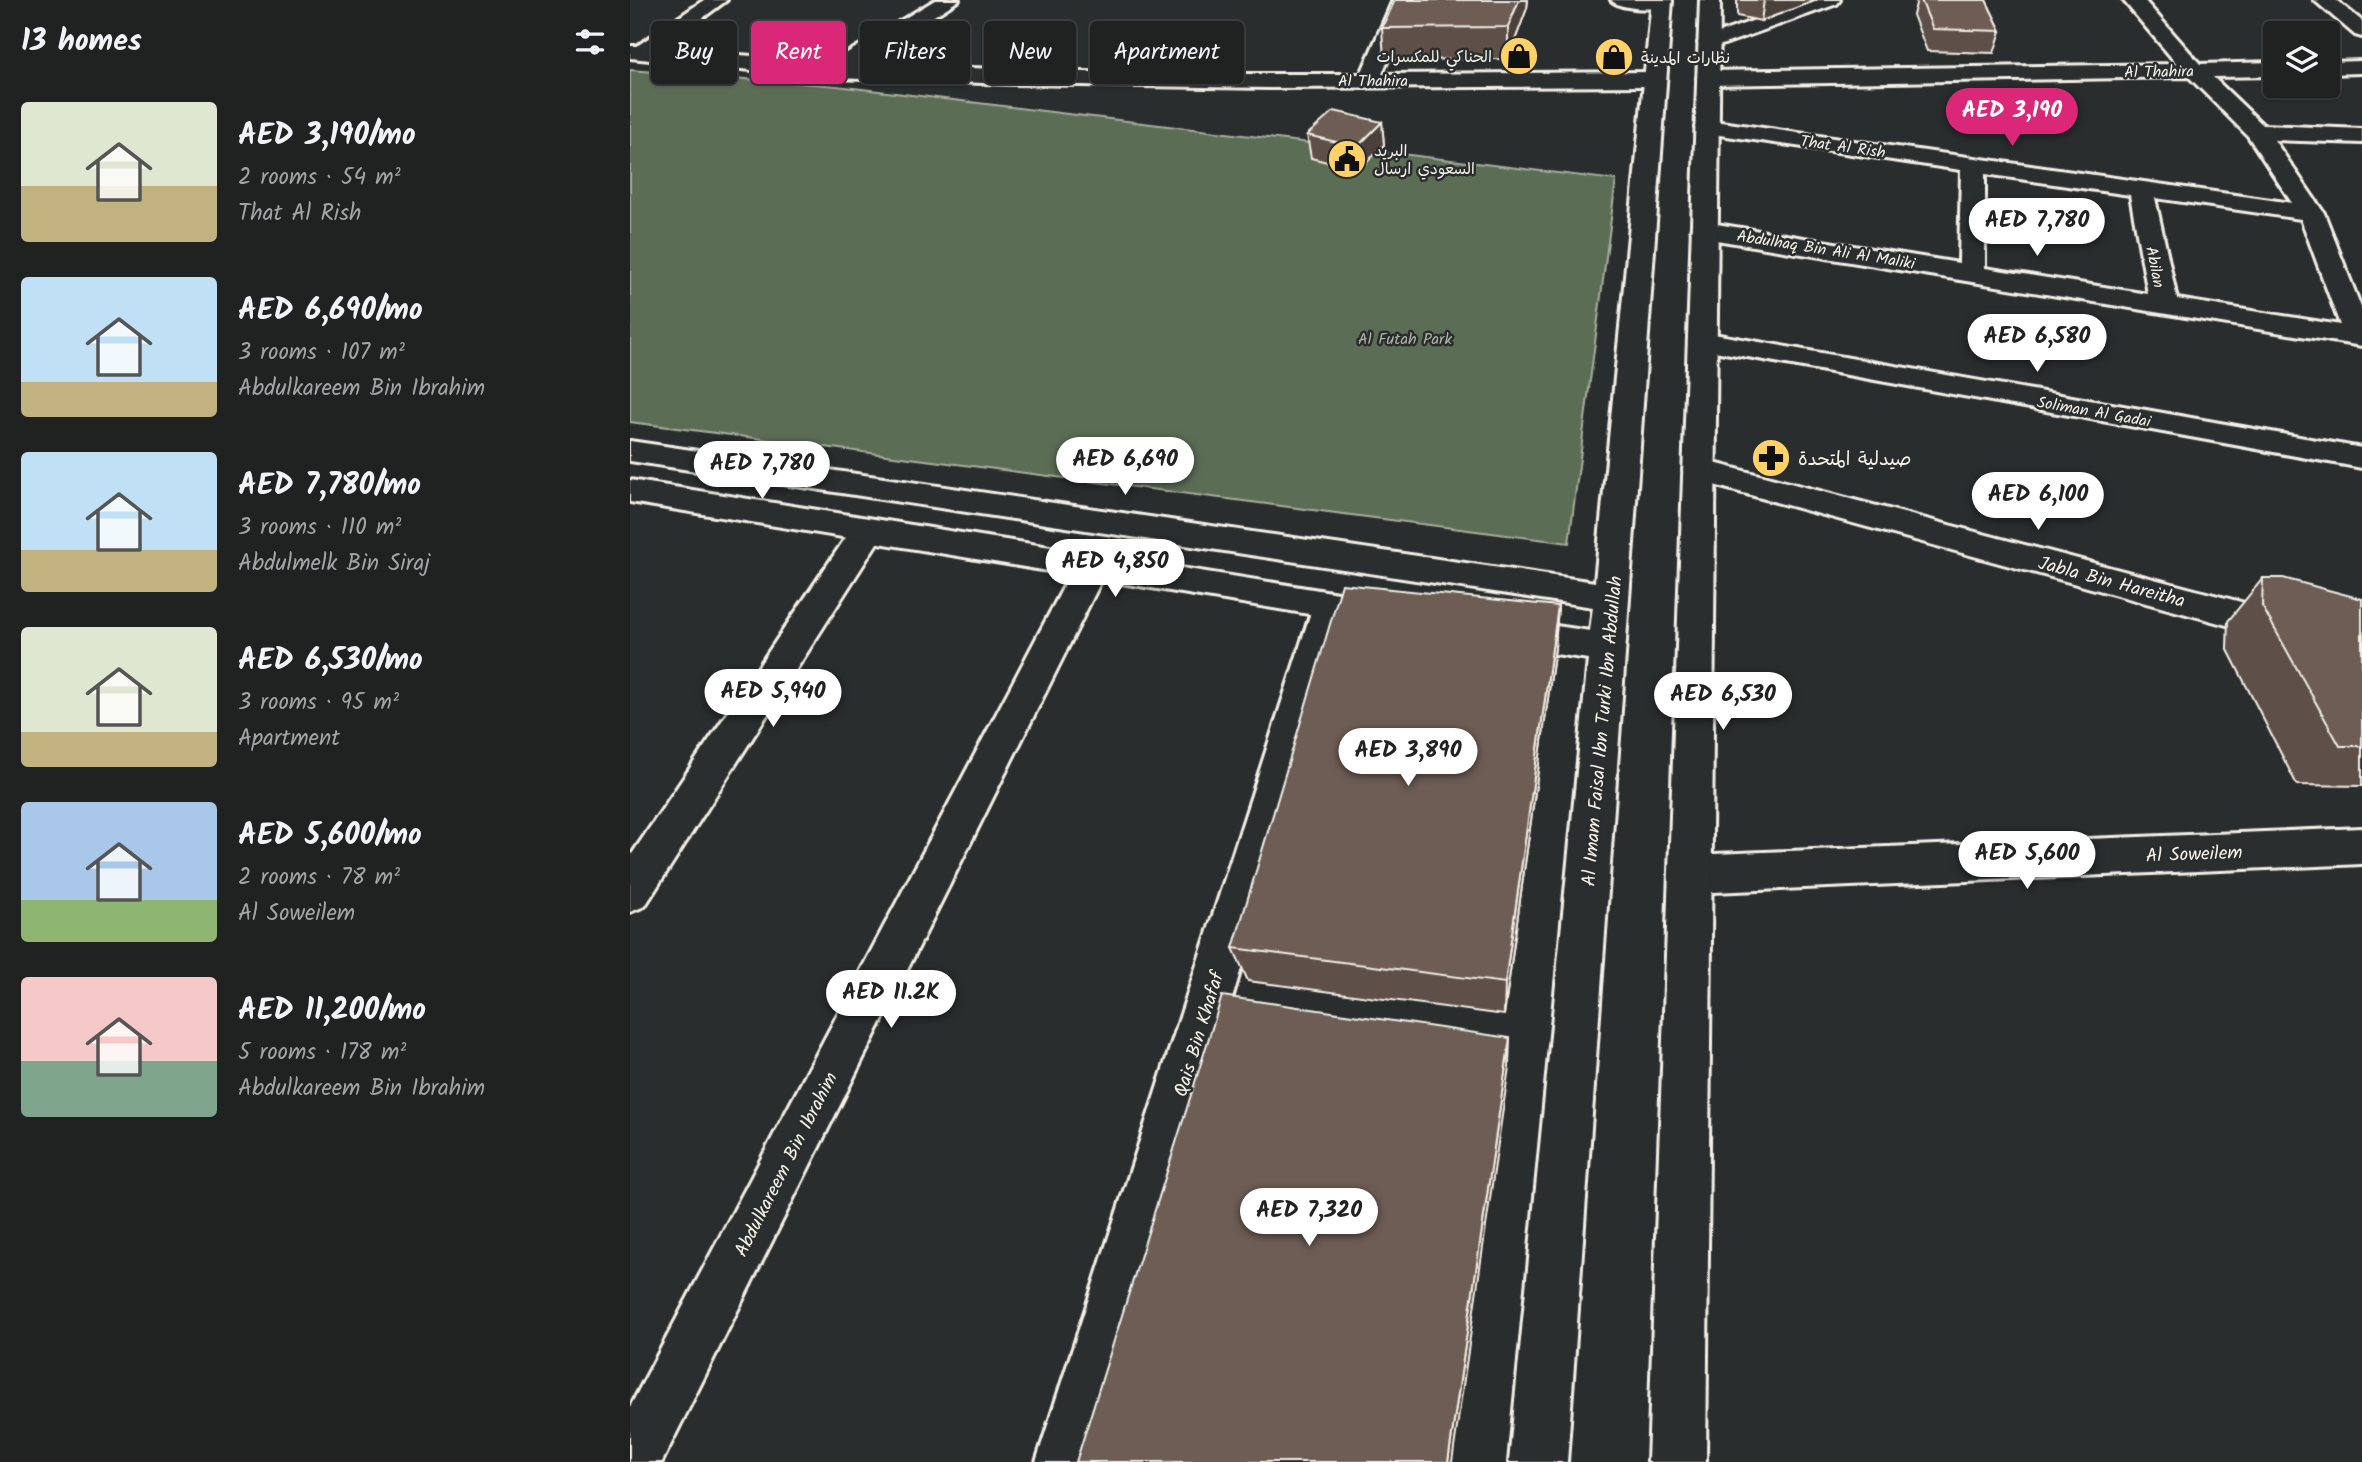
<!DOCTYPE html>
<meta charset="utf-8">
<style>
:root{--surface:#202222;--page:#2d2f2f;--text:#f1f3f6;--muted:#a2a4a5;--line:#3d3f40;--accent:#db2777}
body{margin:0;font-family:Kalam,"Playpen Sans Arabic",sans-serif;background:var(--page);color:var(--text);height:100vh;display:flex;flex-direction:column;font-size:26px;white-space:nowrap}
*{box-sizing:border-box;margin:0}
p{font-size:23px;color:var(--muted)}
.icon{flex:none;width:38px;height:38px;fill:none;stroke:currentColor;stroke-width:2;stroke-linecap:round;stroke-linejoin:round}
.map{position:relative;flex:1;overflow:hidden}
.panel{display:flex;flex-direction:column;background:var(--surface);width:630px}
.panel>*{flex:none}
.hud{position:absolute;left:21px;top:21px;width:665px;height:63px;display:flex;gap:14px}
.buttons{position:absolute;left:1633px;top:21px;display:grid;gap:14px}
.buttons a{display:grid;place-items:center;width:77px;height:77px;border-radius:7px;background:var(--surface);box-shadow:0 2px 5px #0004,0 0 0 2px var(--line);font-size:35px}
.price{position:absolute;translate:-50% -60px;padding:0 16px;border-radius:24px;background:#fff;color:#222;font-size:23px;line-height:46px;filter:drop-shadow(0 2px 4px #0008)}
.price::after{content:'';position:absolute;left:50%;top:42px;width:21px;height:16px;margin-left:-10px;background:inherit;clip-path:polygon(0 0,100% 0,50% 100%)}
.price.selected{background:var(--accent);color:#fff}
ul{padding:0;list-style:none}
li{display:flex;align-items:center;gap:21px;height:175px;padding:0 21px}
li span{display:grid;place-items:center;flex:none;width:196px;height:140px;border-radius:7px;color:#555}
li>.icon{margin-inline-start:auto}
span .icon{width:84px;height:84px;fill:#fffc;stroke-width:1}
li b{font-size:30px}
h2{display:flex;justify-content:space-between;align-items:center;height:84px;padding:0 21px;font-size:30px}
.tag{padding:0 24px;border-radius:7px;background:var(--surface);box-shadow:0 2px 5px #0004,0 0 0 2px var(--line);font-size:24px;line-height:63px}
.tag.selected{background:var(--accent);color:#fff}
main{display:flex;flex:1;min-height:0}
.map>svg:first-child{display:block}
.green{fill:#5c6d56;stroke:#a8af9f;stroke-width:2}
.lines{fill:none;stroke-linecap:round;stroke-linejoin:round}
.street-casing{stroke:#f4f1e8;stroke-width:6}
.secondary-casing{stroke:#f4f1e8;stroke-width:6}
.street{fill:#2a2d2e;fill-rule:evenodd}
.secondary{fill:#2a2d2e;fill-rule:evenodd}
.wall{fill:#5e5048;stroke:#f4f1e8;stroke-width:2}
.shaded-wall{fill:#4c413b;stroke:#f4f1e8;stroke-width:2}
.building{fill:#6d5d54;stroke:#f4f1e8;stroke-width:2}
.labels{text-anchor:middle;stroke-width:5;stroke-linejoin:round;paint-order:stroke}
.far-poi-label{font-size:16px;fill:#f4f1e8;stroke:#2a2d2e;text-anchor:start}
.far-street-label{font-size:16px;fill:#f4f1e8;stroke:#2a2d2e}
.far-park-label{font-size:16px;fill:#b0b6a6;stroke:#2a2d2e}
.poi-label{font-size:19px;fill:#f4f1e8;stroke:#2a2d2e;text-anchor:start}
.street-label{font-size:19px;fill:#f4f1e8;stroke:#2a2d2e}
</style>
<main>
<section class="panel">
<h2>13 homes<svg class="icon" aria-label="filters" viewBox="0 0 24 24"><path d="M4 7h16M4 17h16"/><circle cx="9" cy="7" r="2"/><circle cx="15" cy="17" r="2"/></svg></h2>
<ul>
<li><span style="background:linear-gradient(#dfe7d0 60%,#c2b280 0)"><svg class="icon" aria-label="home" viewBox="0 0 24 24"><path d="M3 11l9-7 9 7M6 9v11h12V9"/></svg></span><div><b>AED 3,190/mo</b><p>2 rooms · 54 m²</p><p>That Al Rish</p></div></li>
<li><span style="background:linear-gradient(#bfe0f5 75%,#c2b280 0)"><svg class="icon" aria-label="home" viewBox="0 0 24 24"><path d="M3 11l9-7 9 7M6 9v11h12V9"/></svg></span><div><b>AED 6,690/mo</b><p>3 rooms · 107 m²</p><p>Abdulkareem Bin Ibrahim</p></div></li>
<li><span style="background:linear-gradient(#bfe0f5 70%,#c2b280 0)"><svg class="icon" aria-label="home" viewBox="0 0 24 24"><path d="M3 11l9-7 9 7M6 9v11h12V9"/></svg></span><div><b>AED 7,780/mo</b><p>3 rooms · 110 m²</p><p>Abdulmelk Bin Siraj</p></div></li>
<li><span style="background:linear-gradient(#dfe7d0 75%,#c2b280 0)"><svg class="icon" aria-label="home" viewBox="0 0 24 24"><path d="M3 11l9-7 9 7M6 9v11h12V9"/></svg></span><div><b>AED 6,530/mo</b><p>3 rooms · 95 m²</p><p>Apartment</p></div></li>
<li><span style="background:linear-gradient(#a9c7e8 70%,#8fb573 0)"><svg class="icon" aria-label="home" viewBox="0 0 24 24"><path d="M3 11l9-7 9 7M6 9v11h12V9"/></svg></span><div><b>AED 5,600/mo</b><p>2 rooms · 78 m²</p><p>Al Soweilem</p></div></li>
<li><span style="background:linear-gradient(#f6c9c9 60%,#7fa58c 0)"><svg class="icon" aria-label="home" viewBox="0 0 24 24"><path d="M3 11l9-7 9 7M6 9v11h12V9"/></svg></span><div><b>AED 11,200/mo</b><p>5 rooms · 178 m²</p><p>Abdulkareem Bin Ibrahim</p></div></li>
</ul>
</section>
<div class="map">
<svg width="1732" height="1462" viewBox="0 0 1732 1462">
<rect width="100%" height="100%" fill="#2a2d2e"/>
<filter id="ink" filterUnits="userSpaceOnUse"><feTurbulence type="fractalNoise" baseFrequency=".0143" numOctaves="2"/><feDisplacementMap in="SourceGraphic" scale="14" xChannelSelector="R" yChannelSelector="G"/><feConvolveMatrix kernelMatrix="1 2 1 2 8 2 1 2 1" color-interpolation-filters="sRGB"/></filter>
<g filter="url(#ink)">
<path class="green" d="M 0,70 L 207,86 L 986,180 L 939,543 L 0,422 Z"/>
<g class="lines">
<g class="street-casing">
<g id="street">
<path d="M 74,0 L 97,0 L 31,49 L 202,62 L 305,0 L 329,0 L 229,64 L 512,74 L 731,74 L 763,0 L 783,0 L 752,74 L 1025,72 L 1036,79 L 1025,86 L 640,88 L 384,84 L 203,78 L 0,58 L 0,46 L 7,46 Z"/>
<path d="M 981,0 L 1041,0 L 1042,2 C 1033,12 990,10 981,0 Z"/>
<path d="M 1181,0 L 1210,0 L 1207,4 L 1086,47 L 1079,49 L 1068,43 L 1072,39 Z"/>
<path d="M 1493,0 L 1514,0 L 1570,64 L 1645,62 L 1645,76 L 1583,77 L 1633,125 L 1732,129 L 1732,143 L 1644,140 L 1694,213 L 1732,310 L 1732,346 L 1074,238 L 1065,235 L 1061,230 L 1065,225 L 1074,222 L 1329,263 L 1331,170 L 1069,132 L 1065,127 L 1069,122 L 1077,120 L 1662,203 L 1618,136 L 1559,77 L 1078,85 L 1067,78 L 1078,71 L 1547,64 ZM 1355,174 L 1500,195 L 1518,294 L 1355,268 ZM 1525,198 L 1671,219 L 1710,325 L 1547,299 Z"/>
<path d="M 1684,0 L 1706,0 L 1732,21 L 1732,37 L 1725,35 Z"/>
<path d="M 1732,61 L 1732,73 L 1698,74 L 1698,62 Z"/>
<path d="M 1072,332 L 1732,448 L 1732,468 L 1062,347 L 1058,341 L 1062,335 Z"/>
<path d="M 1069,459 L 1732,634 L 1732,662 L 1058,478 L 1053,470 L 1058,462 Z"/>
<path d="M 237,520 L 249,524 L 254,532 L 249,540 L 15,906 L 0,912 L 0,857 L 225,524 Z"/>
<path d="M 461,555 L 473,558 L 478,567 L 32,1462 L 0,1462 L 0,1407 L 444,567 L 449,558 Z"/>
<path d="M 701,593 L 713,597 L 719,606 L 464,1462 L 406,1462 L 683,606 L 689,597 Z"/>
<path d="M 1732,828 L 1732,864 L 1060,893 L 1045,887 L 1039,874 L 1045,861 L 1060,855 Z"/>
</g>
</g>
<g class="secondary-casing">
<g id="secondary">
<path d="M 1022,0 L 1042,0 L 937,1462 L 879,1462 L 958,659 L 873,646 L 860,642 L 855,632 L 860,622 L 873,618 L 960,631 L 963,607 L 0,461 L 0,441 L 965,582 Z"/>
<path d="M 1070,0 L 1090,0 L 1076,1462 L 1018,1462 Z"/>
<path d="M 0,480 L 758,601 L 771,605 L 776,614 L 771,623 L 758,627 L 0,502 Z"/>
</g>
</g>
<use href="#street" class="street"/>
<use href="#secondary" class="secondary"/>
</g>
<g class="wall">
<path d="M 765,0 L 898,0 L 897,8 L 878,59 L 754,60 L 752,28 Z"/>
<path d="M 1107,0 L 1187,0 L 1131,21 L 1107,16 Z"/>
<path d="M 1287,0 L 1356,0 L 1371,31 L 1364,53 L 1297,51 L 1283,15 Z"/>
<path d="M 752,122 L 754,145 L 729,170 L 681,158 L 677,135 Z"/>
<path d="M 1633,578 L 1732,599 L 1732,786 L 1667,785 L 1597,648 L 1598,621 Z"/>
<path d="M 928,606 L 925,648 L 874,1015 L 618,981 L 603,948 Z"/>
</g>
<g class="shaded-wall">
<path d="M 889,0 L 898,0 L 897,8 L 878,59 L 878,27 Z"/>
<path d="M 1134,0 L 1187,0 L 1131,21 Z"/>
<path d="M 752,122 L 754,145 L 729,170 L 727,147 Z"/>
<path d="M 928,606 L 925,648 L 874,1015 L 875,983 Z"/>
<path d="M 880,1038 L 879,1067 L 822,1462 L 818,1462 Z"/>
</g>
<g class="building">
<path d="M 765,0 L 889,0 L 878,27 L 752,28 Z"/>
<path d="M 1291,0 L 1356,0 L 1371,31 L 1303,29 Z"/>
<path d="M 704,111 L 752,122 L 727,147 L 677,135 Z"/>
<path d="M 1633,578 L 1653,578 L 1732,599 L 1732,746 L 1710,746 L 1632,606 Z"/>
<path d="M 712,584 L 928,606 L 875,983 L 603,948 Z"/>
<path d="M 592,996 L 880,1038 L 818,1462 L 446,1462 Z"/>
</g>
</g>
<defs>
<g id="shop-disc" transform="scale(2.0125)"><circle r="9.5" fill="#ffd166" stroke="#2a2d2e"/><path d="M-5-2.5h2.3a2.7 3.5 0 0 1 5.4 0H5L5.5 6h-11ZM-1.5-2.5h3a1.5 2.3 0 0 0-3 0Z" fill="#111"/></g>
<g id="civic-disc" transform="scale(2.0125)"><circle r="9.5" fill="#ffd166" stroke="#2a2d2e"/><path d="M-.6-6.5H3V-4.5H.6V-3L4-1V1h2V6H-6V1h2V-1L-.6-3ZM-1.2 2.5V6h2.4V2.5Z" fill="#111"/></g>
<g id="pharmacy-disc" transform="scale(2.0125)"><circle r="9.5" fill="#ffd166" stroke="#2a2d2e"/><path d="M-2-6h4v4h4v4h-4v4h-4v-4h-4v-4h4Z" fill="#111"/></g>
</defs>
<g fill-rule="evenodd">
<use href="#shop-disc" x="889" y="56"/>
<use href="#shop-disc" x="984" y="57"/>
<use href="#civic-disc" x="717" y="159"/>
<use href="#pharmacy-disc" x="1141" y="458"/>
</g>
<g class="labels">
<g class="far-poi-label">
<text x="862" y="62" text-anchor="end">الحناكي للمكسرات</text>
<text x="1011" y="63">نظارات المدينة</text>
<text x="744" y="156">البريد<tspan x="744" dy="18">السعودي ارسال</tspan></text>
</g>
<g class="far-street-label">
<text transform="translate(1529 71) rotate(-1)" y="6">Al Thahira</text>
<text x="743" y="86">Al Thahira</text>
<text transform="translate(1213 146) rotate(8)" y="6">That Al Rish</text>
<text transform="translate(1196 249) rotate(9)" y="6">Abdulhaq Bin Ali Al Maliki</text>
<text transform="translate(1526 267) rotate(79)" y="6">Abilan</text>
<text transform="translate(1464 411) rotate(10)" y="6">Soliman Al Gadai</text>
</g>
<g class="far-park-label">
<text x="775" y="344">Al Futah Park</text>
</g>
<g class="poi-label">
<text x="1168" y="465">صيدلية المتحدة</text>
</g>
<g class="street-label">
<text transform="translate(1482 581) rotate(15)" y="7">Jabla Bin Hareitha</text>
<text transform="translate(971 731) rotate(-85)" y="7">Al Imam Faisal Ibn Turki Ibn Abdullah</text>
<text transform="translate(1564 853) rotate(-2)" y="7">Al Soweilem</text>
<text transform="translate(568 1034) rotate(-73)" y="7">Qais Bin Khafaf</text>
<text transform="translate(155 1164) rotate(-63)" y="7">Abdulkareem Bin Ibrahim</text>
</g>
</g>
</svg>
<div class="buttons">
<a><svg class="icon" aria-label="layers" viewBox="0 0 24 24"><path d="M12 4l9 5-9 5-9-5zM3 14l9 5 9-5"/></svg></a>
</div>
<b class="price selected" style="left:1382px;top:148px">AED 3,190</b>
<b class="price" style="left:1407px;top:258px">AED 7,780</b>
<b class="price" style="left:1407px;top:374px">AED 6,580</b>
<b class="price" style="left:495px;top:497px">AED 6,690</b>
<b class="price" style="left:132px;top:501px">AED 7,780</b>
<b class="price" style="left:1408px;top:532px">AED 6,100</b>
<b class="price" style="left:485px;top:599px">AED 4,850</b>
<b class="price" style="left:143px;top:729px">AED 5,940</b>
<b class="price" style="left:1093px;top:732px">AED 6,530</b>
<b class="price" style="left:778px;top:788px">AED 3,890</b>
<b class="price" style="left:1397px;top:891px">AED 5,600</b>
<b class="price" style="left:261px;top:1030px">AED 11.2K</b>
<b class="price" style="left:679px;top:1248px">AED 7,320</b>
<div class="hud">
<a class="tag">Buy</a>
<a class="tag selected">Rent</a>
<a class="tag">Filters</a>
<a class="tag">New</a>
<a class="tag">Apartment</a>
</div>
</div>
</main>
